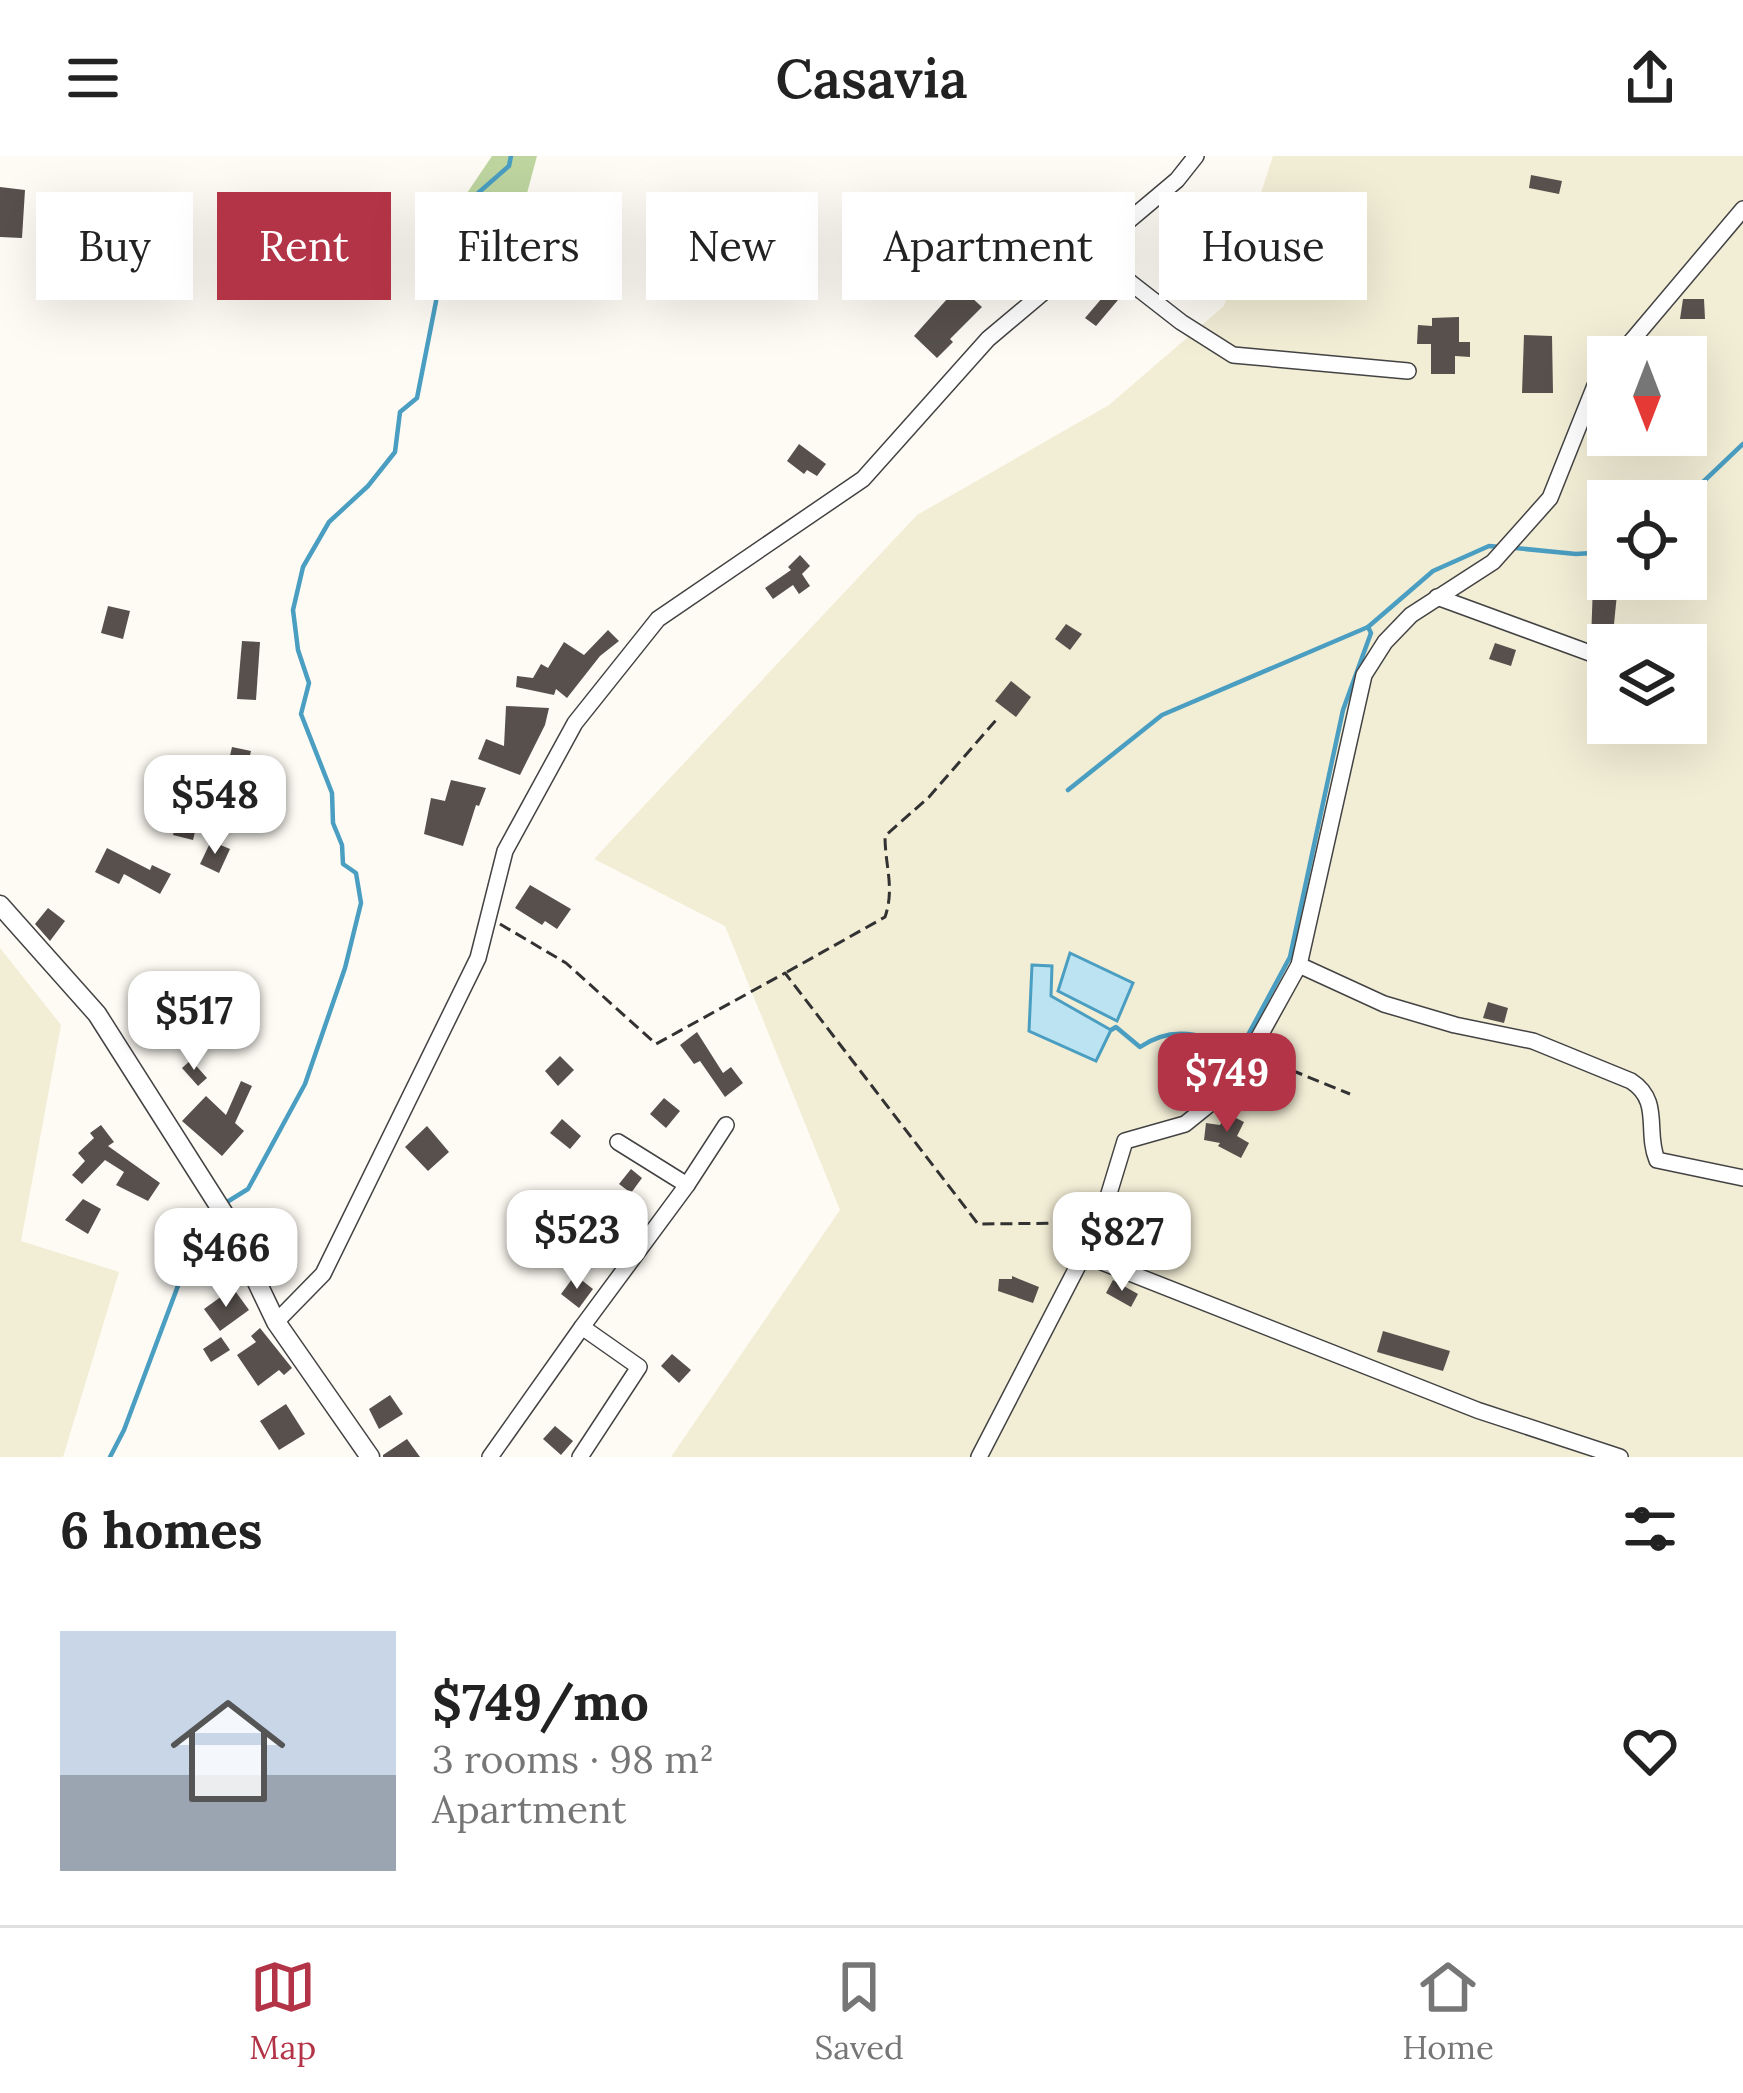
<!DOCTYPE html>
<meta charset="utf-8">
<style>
:root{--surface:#fff;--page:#f6f6f6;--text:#222;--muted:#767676;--line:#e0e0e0;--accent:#b43447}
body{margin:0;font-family:Lora,serif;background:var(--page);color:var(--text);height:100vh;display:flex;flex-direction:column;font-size:45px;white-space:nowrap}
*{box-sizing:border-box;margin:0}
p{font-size:39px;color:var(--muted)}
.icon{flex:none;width:66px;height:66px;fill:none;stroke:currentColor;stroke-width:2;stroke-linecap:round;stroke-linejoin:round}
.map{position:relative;height:1301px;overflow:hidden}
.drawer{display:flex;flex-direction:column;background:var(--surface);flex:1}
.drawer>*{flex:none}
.top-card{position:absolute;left:36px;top:36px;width:1671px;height:108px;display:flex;gap:24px}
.needle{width:78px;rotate:180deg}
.tools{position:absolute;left:1587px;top:180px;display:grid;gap:24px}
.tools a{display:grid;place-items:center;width:120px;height:120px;border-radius:0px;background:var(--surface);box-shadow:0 12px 48px #0002;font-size:60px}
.price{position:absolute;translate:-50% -102px;padding:0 27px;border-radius:24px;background:#fff;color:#222;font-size:39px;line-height:78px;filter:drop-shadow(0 3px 6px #0008)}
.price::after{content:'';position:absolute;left:50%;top:72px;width:36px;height:27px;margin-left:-18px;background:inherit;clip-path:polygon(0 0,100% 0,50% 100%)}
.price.selected{background:var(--accent);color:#fff}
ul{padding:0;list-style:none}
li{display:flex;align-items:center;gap:36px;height:300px;padding:0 60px}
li+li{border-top:3px solid var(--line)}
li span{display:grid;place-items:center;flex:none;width:336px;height:240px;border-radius:0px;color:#555}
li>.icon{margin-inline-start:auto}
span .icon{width:144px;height:144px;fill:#fffc;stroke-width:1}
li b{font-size:51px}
h2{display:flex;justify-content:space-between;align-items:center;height:144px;padding:0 60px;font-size:51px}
.pill{padding:0 42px;border-radius:0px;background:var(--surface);box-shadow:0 12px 48px #0002;font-size:42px;line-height:108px}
.pill.selected{background:var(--accent);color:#fff}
header{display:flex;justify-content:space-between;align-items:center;height:156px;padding:0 60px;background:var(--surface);font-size:54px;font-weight:600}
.dock{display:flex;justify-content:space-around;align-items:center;height:168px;border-top:3px solid var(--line);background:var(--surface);font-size:33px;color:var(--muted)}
.dock a{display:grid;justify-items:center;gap:6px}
.dock .selected{color:var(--accent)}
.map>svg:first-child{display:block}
.farmland{fill:#f2edd5;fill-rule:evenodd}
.forest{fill:#bed5a0}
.water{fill:#bce3f1;stroke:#4a9ec1;stroke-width:3}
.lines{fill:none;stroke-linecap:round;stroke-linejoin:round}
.stream{stroke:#4a9ec1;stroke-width:4.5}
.building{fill:#57504d}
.minor-casing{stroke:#434343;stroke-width:18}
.tertiary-casing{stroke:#434343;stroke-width:21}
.path{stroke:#323232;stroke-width:3;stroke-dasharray:12 6;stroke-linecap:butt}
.minor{stroke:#fff;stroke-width:15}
.tertiary{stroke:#fff;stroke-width:18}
</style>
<header><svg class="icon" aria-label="menu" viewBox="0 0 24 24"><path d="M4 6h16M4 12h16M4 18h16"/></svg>Casavia<svg class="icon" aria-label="share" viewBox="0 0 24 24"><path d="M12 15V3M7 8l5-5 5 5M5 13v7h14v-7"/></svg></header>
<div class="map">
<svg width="1743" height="1301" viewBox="0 0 1743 1301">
<rect width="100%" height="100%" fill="#fefbf4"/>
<g class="farmland">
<path d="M 1273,0 L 1743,0 L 1743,1301 L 671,1301 L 840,1054 L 725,770 L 594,703 L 917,359 L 1109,249 L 1224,150 ZM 1608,201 L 1686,201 L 1686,279 L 1608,279 ZM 1608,345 L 1686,345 L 1686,423 L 1608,423 ZM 1608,489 L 1686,489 L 1686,567 L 1608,567 Z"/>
<path d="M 0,792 L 61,869 L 21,1085 L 119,1116 L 63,1301 L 0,1301 Z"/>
</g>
<path class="forest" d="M 492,0 L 537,0 L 526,41 L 465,40 Z"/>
<g class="water">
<path d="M 1070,797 L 1133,827 L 1117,865 L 1058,835 Z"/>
<path d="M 1032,809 L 1052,810 L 1051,840 L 1111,874 L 1096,905 L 1029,875 Z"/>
</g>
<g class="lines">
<g class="stream">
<path d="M 1683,345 L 1743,288"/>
<path d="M 1515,392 L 1576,398 L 1608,396"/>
<path d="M 1068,634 L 1162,559 L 1368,471 L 1433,415 L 1489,390 L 1501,391"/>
<path d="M 1111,874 L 1116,871 L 1140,891 C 1175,867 1204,880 1240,894 L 1290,801 L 1343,554 L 1371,477 L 1368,471"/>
<path d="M 227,1046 L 248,1033 L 305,928 L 345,812 L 361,747 L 356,717 L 343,708 L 342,689 L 333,667 L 332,637 L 301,558 L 309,527 L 298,494 L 293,454 L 303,411 L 329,366 L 368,330 L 395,296 L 400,256 L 417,242 L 453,59 L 509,10 L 511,0"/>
<path d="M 110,1301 L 124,1274 L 188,1103 L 217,1061"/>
</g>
</g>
<g class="building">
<path d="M 1531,19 L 1562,25 L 1559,38 L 1529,32 Z"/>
<path d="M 0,31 L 25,34 L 22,82 L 0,81 Z"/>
<path d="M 959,118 L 967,126 L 961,132 L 982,151 L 950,183 L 953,186 L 937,202 L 914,180 L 956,133 L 950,127 Z"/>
<path d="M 1108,135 L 1118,144 L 1096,170 L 1085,162 Z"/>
<path d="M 1683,143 L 1704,143 L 1705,163 L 1680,163 Z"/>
<path d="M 1459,161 L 1459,186 L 1470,186 L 1470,201 L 1455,200 L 1455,218 L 1431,218 L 1431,188 L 1417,188 L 1418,169 L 1432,170 L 1432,162 Z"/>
<path d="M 1524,179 L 1552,180 L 1553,237 L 1522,237 Z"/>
<path d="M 799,288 L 826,308 L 817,320 L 807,314 L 804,318 L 787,305 Z"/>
<path d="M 800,399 L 810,410 L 802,418 L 810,430 L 799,438 L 793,429 L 773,443 L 765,432 L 791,414 L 788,411 Z"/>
<path d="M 1593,428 L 1618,428 L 1612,488 L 1591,485 Z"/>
<path d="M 108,450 L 130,455 L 123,483 L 101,477 Z"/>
<path d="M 1066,468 L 1082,478 L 1070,494 L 1055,483 Z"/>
<path d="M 608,474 L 619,485 L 600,500 L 567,542 L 556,533 L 554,539 L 516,531 L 517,520 L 533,522 L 541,508 L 548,512 L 564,486 L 584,499 Z"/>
<path d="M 1616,477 L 1650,480 L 1650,489 L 1615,489 Z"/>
<path d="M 242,485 L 260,486 L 256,544 L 237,543 Z"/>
<path d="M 1495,487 L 1516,494 L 1511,510 L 1489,503 Z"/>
<path d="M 1011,525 L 1031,541 L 1016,561 L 995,545 Z"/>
<path d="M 506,550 L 549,552 L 545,569 L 520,619 L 478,603 L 486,583 L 504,590 Z"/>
<path d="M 232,591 L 251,595 L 245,621 L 226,617 Z"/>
<path d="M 451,624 L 486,632 L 479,650 L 476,649 L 463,690 L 424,678 L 431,642 L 445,645 Z"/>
<path d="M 177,664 L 197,668 L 193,684 L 173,679 Z"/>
<path d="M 211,685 L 230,693 L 219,717 L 200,708 Z"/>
<path d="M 107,692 L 150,714 L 152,709 L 171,718 L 160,738 L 124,718 L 119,728 L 95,716 Z"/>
<path d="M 530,729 L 571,753 L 557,773 L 545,765 L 542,769 L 515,752 Z"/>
<path d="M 48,752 L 65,765 L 50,785 L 35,768 Z"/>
<path d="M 1488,846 L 1508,852 L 1504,867 L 1483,862 Z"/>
<path d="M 697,876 L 723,917 L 731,911 L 743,927 L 725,941 L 700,905 L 694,908 L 680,889 Z"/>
<path d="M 560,900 L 574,914 L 558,930 L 545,915 Z"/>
<path d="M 191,904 L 207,922 L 198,930 L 182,912 Z"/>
<path d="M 241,925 L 252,930 L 235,967 L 244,975 L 222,1000 L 182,965 L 206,940 L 226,959 Z"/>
<path d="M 664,942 L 680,955 L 666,972 L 650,958 Z"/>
<path d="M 1226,957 L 1244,966 L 1237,980 L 1249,987 L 1241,1002 L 1218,990 L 1220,987 L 1204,984 L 1206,967 L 1220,969 Z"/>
<path d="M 562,963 L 581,980 L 570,993 L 550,977 Z"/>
<path d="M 101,969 L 114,986 L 108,990 L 160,1027 L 148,1045 L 116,1029 L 124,1016 L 105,1004 L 82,1028 L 72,1019 L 85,1005 L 78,997 L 94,982 L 90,977 Z"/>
<path d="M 427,970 L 449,996 L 428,1015 L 405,991 Z"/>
<path d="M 631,1013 L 642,1022 L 631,1037 L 619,1028 Z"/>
<path d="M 83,1043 L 101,1053 L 88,1078 L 65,1064 Z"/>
<path d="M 1124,1045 L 1159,1059 L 1151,1079 L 1141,1079 L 1141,1073 L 1125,1073 L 1125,1061 L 1118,1061 Z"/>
<path d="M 575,1119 L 593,1133 L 579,1152 L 561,1138 Z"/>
<path d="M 1012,1120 L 1039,1131 L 1033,1147 L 998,1135 L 999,1123 L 1012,1123 Z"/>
<path d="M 1113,1124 L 1138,1138 L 1131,1151 L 1106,1137 Z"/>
<path d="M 233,1132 L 249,1154 L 220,1175 L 204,1153 Z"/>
<path d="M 260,1172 L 292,1212 L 284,1219 L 279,1214 L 258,1230 L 237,1199 L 256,1186 L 251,1180 Z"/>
<path d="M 1383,1175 L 1450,1195 L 1443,1215 L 1377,1196 Z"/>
<path d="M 221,1181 L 230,1194 L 211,1206 L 203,1193 Z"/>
<path d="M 672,1198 L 691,1214 L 679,1227 L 661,1210 Z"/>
<path d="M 390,1239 L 403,1258 L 379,1273 L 369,1253 Z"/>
<path d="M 286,1248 L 305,1278 L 279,1294 L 260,1265 Z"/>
<path d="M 555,1270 L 573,1285 L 561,1299 L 543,1283 Z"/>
<path d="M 407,1283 L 420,1301 L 383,1301 L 383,1299 Z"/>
</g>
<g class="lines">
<g class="minor-casing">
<g id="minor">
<path d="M 1090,95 L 1181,166 L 1233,199 L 1408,215"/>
<path d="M 1618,201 L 1743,53"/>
<path d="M 1437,441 L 1598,500"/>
<path d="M 1299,809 L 1384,848 L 1455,869 L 1533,885 L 1631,925 C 1662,945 1645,975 1657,1004 L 1743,1022"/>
<path d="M 618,986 L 687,1029"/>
<path d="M 1084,1099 L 1477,1254 L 1620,1301"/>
<path d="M 276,1166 L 323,1118 L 478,802 L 505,695 L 575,567 L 658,463 L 863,323 L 988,183 L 1177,24 L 1196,0"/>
<path d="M 490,1301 L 582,1171"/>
<path d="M 580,1301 L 639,1211 L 582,1171 L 687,1029 L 726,969"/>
<path d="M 979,1301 L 1100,1067 L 1125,985 L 1185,968 L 1216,943 L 1248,901 L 1299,809 L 1364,519 L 1385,486 L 1411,459 L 1493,406 L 1550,342 L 1596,227 L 1608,213"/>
</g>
</g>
<g class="tertiary-casing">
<path id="tertiary" d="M 0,749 L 97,858 L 226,1061 L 276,1166 L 370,1301"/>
</g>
<g class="path">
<path d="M 500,768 L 566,807 L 656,888 L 785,817 L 978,1068 L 1082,1067"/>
<path d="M 787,816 L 885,761 C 895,732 885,710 885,680 L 929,641 L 997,563"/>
<path d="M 1259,913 L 1268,922 L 1296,916 L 1350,938"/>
</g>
<use href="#minor" class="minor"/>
<use href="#tertiary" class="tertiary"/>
</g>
</svg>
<div class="tools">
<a><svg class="needle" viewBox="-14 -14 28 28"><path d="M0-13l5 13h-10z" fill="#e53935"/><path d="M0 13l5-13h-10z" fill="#767676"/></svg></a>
<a><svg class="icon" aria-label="locate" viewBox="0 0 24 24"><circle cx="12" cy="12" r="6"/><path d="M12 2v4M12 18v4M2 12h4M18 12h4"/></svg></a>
<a><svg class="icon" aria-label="layers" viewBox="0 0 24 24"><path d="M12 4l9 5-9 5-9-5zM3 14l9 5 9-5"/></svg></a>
</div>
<b class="price" style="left:215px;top:701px">$548</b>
<b class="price" style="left:194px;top:917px">$517</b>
<b class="price selected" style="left:1227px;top:979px">$749</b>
<b class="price" style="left:577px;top:1136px">$523</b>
<b class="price" style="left:1122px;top:1138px">$827</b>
<b class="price" style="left:226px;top:1154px">$466</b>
<div class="top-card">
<a class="pill">Buy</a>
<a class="pill selected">Rent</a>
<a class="pill">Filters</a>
<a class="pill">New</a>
<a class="pill">Apartment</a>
<a class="pill">House</a>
</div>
</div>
<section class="drawer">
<h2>6 homes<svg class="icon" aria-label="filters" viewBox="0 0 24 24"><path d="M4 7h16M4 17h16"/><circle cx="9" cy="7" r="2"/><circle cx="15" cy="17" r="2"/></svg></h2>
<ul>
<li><span style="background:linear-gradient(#c9d6e8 60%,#9aa5b1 0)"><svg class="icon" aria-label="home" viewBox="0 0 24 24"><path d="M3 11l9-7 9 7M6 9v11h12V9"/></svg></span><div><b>$749/mo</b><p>3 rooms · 98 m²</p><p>Apartment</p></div><svg class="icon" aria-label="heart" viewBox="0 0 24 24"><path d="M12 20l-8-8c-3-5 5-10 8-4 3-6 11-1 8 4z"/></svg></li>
</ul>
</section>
<nav class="dock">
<a class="selected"><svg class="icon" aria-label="map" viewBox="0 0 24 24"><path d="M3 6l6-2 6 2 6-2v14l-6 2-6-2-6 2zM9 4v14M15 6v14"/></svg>Map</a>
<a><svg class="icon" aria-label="saved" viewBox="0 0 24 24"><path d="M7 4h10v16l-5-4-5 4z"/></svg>Saved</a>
<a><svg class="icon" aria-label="home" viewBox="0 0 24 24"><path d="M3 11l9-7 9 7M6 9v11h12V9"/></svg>Home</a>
</nav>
